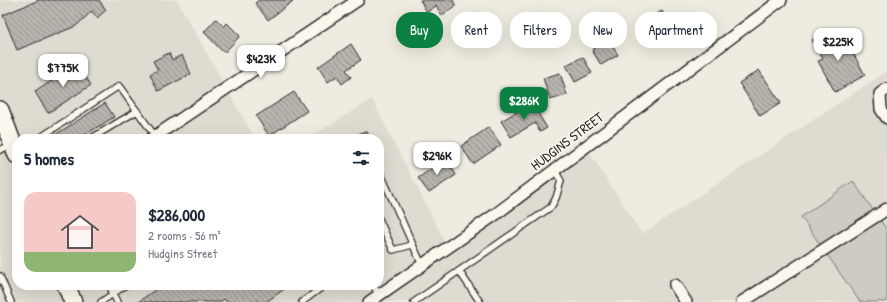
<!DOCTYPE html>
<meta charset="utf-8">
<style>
:root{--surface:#fff;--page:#f6f6f7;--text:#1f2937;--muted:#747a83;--accent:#0b8043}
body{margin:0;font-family:"Patrick Hand",sans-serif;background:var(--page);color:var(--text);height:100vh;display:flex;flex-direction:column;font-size:15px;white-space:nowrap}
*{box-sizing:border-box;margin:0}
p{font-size:13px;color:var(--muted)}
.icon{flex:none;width:22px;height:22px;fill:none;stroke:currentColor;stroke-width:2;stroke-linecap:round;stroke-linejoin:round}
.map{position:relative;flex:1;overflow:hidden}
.panel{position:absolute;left:12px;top:134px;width:372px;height:156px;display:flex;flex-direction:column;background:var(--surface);border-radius:16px;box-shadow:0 4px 16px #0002}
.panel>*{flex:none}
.banner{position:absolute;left:396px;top:12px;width:380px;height:36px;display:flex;gap:8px}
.price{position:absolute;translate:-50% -34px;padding:0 9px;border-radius:8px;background:#fff;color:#222;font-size:13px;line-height:26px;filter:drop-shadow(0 1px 2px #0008)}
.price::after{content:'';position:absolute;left:50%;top:24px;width:12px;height:9px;margin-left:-6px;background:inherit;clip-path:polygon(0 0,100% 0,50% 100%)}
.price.active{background:var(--accent);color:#fff}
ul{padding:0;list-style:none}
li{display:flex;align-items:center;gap:12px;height:100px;padding:0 12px}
li span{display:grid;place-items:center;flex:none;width:112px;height:80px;border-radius:12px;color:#555}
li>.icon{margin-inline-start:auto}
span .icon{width:48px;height:48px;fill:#fffc;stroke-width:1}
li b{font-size:17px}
h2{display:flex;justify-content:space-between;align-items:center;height:48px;padding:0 12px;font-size:17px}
.tag{padding:0 14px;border-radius:16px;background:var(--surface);box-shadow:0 4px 16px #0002;font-size:14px;line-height:36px}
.tag.active{background:var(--accent);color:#fff}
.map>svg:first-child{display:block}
.built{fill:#dedbd1}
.pitch{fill:#cecbc2;stroke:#7c7b76}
.building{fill:url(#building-back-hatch);stroke:#2b2b2b}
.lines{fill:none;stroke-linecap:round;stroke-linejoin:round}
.service-casing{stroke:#2b2b2b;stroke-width:8}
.minor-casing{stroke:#2b2b2b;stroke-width:14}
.primary-casing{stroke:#2b2b2b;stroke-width:20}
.service{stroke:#fbf7ec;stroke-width:5.5}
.minor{stroke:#fbf7ec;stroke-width:11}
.primary{stroke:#fbf7ec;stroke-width:17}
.labels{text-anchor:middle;stroke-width:3;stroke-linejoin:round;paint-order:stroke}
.street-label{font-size:14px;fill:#2b2b2b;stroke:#fbf7ec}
</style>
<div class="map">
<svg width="887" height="302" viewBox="0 0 887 302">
<defs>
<pattern id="building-back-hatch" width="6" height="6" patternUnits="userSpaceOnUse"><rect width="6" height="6" fill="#b8b5ae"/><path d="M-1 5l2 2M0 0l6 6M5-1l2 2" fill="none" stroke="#96938e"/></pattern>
</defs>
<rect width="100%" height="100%" fill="#eeebe0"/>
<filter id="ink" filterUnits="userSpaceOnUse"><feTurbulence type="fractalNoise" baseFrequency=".025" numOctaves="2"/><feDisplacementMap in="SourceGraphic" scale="8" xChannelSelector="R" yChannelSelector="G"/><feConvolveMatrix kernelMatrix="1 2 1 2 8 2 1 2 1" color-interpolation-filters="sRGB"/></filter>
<g filter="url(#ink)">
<path class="built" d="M 0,0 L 177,0 L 255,139 L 17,139 L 17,285 L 379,285 L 379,139 L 307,139 L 372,99 L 446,244 L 582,141 L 642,234 L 887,71 L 887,302 L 0,302 Z"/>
<path class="pitch" d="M 853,181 L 887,230 L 887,302 L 860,302 L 801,217 Z"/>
<g class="building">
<path d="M 39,0 L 99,0 L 106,10 L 97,18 L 92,11 L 76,26 L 17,50 L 3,15 Z"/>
<path d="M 259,0 L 292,0 L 293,1 L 268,20 L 255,3 Z"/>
<path d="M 420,0 L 453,0 L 456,6 L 442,15 L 436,6 L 427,12 Z"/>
<path d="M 662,11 L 672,28 L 648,41 L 639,24 Z"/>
<path d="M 216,19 L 224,27 L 227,23 L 240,36 L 224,53 L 204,32 Z"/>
<path d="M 830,30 L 839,47 L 847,42 L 865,75 L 835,92 L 818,61 L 823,59 L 812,40 Z"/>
<path d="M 609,40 L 618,55 L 601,65 L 592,50 Z"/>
<path d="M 351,44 L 361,60 L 346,70 L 351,77 L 342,84 L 337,76 L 328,82 L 318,67 Z"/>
<path d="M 169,53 L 172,60 L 182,55 L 191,74 L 158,91 L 150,74 L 158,70 L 153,61 Z"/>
<path d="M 583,57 L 592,73 L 575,82 L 566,65 Z"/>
<path d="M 77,64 L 91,85 L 48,113 L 35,92 Z"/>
<path d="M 759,70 L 781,103 L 760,116 L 739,83 Z"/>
<path d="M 560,73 L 567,95 L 550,100 L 543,78 Z"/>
<path d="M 294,92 L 307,111 L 269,136 L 256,116 Z"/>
<path d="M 105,103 L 114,117 L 78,139 L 49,139 Z"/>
<path d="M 532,103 L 547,128 L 540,132 L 535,123 L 511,137 L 501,121 Z"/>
<path d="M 489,127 L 501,145 L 473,164 L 461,146 Z"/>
<path d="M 446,159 L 456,175 L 429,193 L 418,178 Z"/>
<path d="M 162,285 L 290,285 L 266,302 L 227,302 L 224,299 L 220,302 L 138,302 Z"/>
</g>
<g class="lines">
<g class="service-casing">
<g id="service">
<path d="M 41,139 L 41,137 L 119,86 L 155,136"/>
<path d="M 90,139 L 137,111"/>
<path d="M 356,139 L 365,135 L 366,139"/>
<path d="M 0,150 L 11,145"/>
<path d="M 379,170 L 422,265"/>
<path d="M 379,219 L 393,250 L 412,245"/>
<path d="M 459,271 L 480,302"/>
<path d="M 0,276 L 11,302"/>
<path d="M 109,285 L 117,302"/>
<path d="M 373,285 L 379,295"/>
<path d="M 101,302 L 126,285"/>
<path d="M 302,302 L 325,285"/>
<path d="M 414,302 L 551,207 L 556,198 L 561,181 L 554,169"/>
</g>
</g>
<g class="minor-casing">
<g id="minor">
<path d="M 887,89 L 880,94 L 881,109 L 887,118"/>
<path d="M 151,139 L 358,0"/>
<path d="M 675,285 L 686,302"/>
<path d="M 369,302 L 496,214 L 781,0"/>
<path d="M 742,302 L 887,209"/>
</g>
</g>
<g class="primary-casing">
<g id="primary">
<path d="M 0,110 L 17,155"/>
<path d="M 66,285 L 73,302"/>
</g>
</g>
<use href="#service" class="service"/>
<use href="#minor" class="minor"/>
<use href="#primary" class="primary"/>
</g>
</g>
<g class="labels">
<g class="street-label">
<text transform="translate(567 141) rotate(-37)" y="5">HUDGINS STREET</text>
</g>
</g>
</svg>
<b class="price" style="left:838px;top:62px">$225K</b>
<b class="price" style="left:261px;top:79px">$423K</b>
<b class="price" style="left:63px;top:88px">$775K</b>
<b class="price active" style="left:524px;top:121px">$286K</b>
<b class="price" style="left:437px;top:176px">$296K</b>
<div class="banner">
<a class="tag active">Buy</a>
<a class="tag">Rent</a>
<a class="tag">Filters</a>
<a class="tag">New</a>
<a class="tag">Apartment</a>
</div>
<section class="panel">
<h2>5 homes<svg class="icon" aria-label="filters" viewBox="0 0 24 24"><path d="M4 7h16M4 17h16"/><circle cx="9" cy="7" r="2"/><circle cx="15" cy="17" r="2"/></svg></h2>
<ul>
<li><span style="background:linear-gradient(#f6c9c9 75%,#8fb573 0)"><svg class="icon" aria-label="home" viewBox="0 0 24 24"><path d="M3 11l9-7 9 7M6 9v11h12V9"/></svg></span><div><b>$286,000</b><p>2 rooms · 56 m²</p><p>Hudgins Street</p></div></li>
</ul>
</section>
</div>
